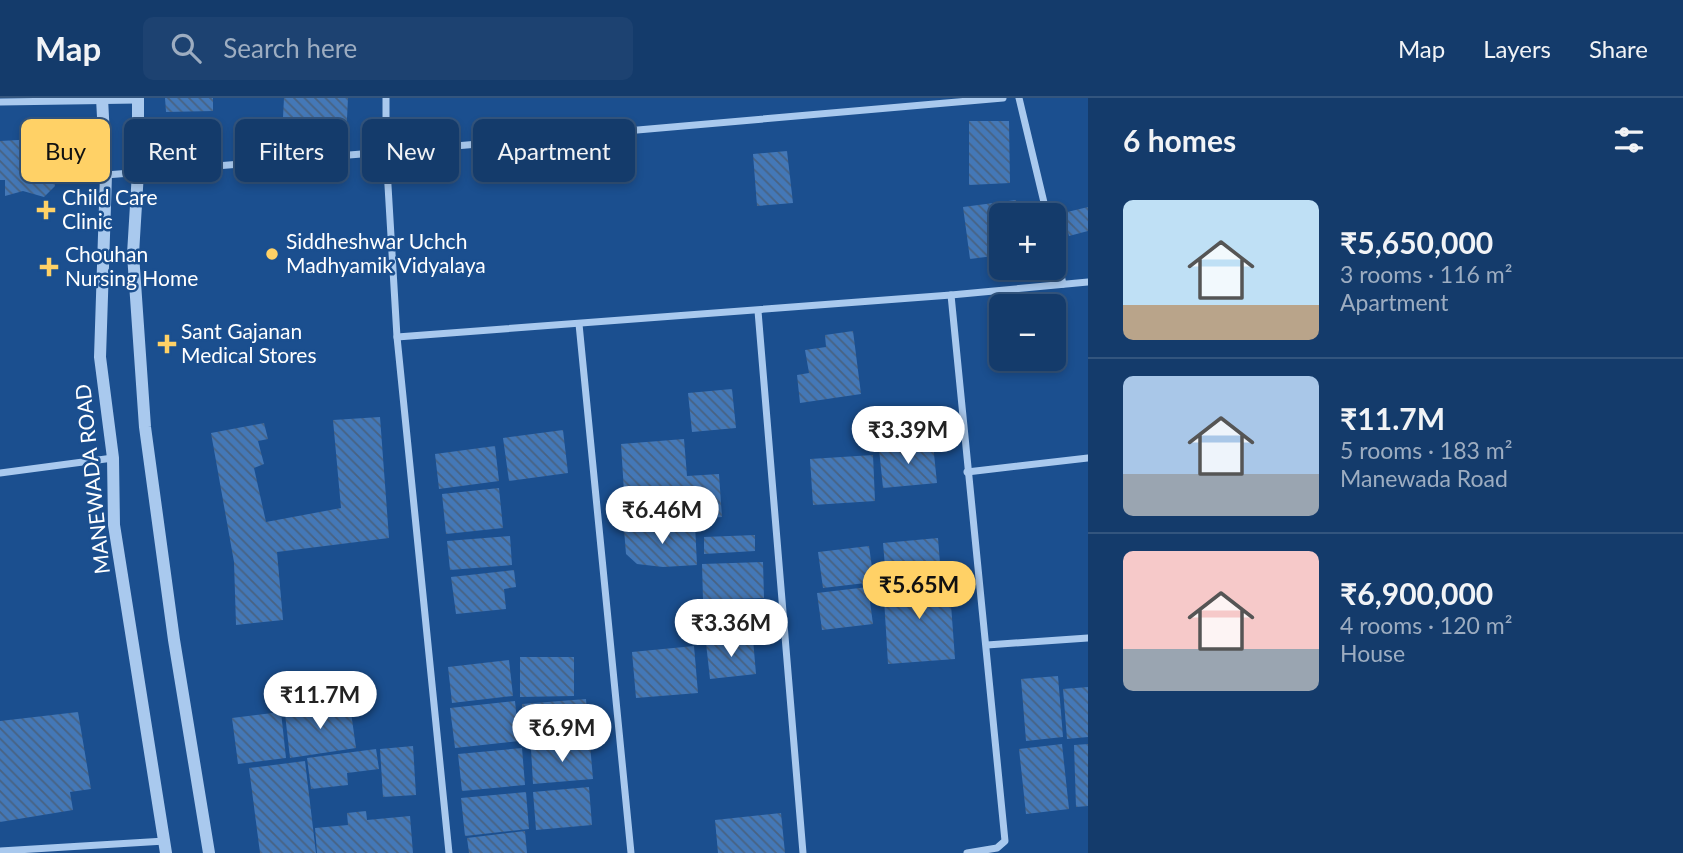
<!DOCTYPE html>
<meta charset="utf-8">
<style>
:root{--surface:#143b6b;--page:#1d4271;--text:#f1f3f6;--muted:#9dadc1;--line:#33557e;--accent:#ffd166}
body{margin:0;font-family:Lato,sans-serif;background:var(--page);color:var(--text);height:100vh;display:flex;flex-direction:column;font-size:26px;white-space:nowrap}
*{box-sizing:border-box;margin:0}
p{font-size:23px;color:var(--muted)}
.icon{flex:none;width:38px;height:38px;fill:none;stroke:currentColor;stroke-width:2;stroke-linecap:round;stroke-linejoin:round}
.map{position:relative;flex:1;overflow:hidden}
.side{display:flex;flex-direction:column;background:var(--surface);width:595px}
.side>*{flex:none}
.guide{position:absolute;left:21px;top:21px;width:665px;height:63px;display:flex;gap:14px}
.buttons{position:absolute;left:989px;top:105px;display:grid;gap:14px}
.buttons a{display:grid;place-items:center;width:77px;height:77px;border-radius:10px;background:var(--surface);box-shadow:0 4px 10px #0003,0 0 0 2px var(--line);font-size:35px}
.price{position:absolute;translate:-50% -60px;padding:0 16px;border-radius:24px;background:#fff;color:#222;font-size:23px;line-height:46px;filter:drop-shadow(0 2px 4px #0008)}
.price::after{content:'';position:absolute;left:50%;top:42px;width:21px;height:16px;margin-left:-10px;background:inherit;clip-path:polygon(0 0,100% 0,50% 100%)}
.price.current{background:var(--accent);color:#111}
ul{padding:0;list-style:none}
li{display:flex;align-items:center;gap:21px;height:175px;padding:0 35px}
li+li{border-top:2px solid var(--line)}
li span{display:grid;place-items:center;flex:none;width:196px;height:140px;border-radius:10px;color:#555}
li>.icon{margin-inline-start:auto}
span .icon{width:84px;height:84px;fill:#fffc;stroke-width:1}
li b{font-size:30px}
h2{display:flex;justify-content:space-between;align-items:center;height:84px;padding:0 35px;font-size:30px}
.tag{padding:0 24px;border-radius:10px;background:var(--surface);box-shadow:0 4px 10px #0003,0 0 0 2px var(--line);font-size:24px;line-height:63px}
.tag.current{background:var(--accent);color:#111}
header{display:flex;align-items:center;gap:42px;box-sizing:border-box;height:98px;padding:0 35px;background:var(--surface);border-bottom:2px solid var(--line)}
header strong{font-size:33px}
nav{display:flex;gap:38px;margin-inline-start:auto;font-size:24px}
.search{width:490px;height:63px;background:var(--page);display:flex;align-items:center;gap:18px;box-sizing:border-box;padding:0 24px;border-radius:10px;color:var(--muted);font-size:26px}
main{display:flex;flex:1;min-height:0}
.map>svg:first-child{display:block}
.building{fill:url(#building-back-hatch)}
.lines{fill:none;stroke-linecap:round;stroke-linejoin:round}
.minor{stroke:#a9c9ee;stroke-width:7}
.tertiary{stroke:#a9c9ee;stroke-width:12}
.poi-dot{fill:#ffd166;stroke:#1b4f8f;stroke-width:2.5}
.labels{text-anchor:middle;stroke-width:5;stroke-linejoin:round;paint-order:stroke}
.poi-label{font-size:21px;fill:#fff;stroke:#1b4f8f;text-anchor:start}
.street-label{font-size:21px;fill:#fff;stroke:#1b4f8f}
</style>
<header>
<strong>Map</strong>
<div class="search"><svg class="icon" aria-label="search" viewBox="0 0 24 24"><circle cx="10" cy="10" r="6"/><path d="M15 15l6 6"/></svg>Search here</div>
<nav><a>Map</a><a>Layers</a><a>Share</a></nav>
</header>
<main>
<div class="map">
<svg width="1088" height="755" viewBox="0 0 1088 755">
<defs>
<pattern id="building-back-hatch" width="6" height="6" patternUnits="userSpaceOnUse" patternTransform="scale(1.75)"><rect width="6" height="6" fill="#4478b7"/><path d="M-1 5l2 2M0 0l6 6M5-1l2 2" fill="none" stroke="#486282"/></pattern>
</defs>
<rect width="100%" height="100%" fill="#1b4f8f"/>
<g class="building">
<path d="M 165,0 L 213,0 L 213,13 L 166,14 Z"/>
<path d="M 284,0 L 348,0 L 346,41 L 282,38 Z"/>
<path d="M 969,23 L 1009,23 L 1010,85 L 969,87 Z"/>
<path d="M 167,38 L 189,39 L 189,58 L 167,57 Z"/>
<path d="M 36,41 L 36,50 L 54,50 L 55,88 L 44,99 L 23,93 L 5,98 L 5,82 L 0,82 L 0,43 Z"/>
<path d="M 787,53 L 793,105 L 757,108 L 753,56 Z"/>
<path d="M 1016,102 L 1017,117 L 1001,117 L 1001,157 L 970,161 L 963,109 Z"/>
<path d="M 1088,109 L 1088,133 L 1069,138 L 1063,115 Z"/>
<path d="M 853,233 L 861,296 L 800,305 L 797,277 L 809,275 L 805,252 L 826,249 L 825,237 Z"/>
<path d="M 732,291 L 736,330 L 692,334 L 688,295 Z"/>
<path d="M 380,319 L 389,440 L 277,454 L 283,522 L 236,527 L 234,464 L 211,335 L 264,325 L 268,341 L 258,343 L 264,366 L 254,370 L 266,424 L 341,410 L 333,322 Z"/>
<path d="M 563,332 L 568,375 L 509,383 L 503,340 Z"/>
<path d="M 684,341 L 687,378 L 719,376 L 722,419 L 626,426 L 621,346 Z"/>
<path d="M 933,346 L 937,385 L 883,390 L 879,351 Z"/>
<path d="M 495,348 L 499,383 L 439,391 L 435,356 Z"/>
<path d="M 873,357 L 875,403 L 813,407 L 810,361 Z"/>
<path d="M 499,390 L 503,430 L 446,436 L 442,396 Z"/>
<path d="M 695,426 L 697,467 L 663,469 L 637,466 L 626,456 L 624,431 Z"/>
<path d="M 755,437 L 755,453 L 704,456 L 704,439 Z"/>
<path d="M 510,438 L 512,467 L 450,472 L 447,443 Z"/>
<path d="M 938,440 L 940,465 L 885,469 L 883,445 Z"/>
<path d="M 869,448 L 874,484 L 823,490 L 818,454 Z"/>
<path d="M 763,464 L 764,500 L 703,502 L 702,466 Z"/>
<path d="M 514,472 L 516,489 L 504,491 L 506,511 L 456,516 L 451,479 Z"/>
<path d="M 949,479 L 955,561 L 888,566 L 883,484 Z"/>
<path d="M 868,489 L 873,526 L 822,532 L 817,495 Z"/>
<path d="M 753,541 L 756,576 L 710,581 L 706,545 Z"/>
<path d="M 694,548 L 698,595 L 636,600 L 632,554 Z"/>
<path d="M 520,559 L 574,559 L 574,598 L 520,599 Z"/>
<path d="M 509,562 L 513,598 L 452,605 L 448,569 Z"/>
<path d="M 1058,578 L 1063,639 L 1026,643 L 1021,581 Z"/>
<path d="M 1088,589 L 1088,639 L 1067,641 L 1063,591 Z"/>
<path d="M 586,601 L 589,640 L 525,645 L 522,606 Z"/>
<path d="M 515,603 L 519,643 L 455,650 L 450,610 Z"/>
<path d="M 350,607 L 356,650 L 290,660 L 285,616 Z"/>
<path d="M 78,614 L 91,691 L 70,694 L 73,712 L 0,724 L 0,623 Z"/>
<path d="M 281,614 L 286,660 L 238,666 L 232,620 Z"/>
<path d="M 590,646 L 593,681 L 533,686 L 531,651 Z"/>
<path d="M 1062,646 L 1069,711 L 1026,716 L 1019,651 Z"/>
<path d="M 1088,646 L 1088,708 L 1076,709 L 1074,647 Z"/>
<path d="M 413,648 L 416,697 L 383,699 L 380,651 Z"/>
<path d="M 522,650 L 525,687 L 462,693 L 458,656 Z"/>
<path d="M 376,651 L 379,671 L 347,675 L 348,687 L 311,691 L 307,660 Z"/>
<path d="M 305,663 L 316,755 L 260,755 L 249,670 Z"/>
<path d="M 589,689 L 592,727 L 536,732 L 533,694 Z"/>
<path d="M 526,694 L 529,731 L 465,738 L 461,700 Z"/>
<path d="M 366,713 L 367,722 L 410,718 L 413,755 L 317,755 L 315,730 L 348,727 L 347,715 Z"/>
<path d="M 781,715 L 785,755 L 718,755 L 715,722 Z"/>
<path d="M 525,733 L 527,755 L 469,755 L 467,740 Z"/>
</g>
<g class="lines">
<g class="minor">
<path d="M 1003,0 L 386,54 L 397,239 L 951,197 L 1088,184"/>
<path d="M 1019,0 L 1047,117"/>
<path d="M 0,4 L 138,2"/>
<path d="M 106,77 L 386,54 L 386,0"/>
<path d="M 1054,146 L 1063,186"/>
<path d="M 951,197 L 1005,743 L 997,750 L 967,755"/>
<path d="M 758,213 L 803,755"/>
<path d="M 579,226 L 631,755"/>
<path d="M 397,239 L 449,755"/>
<path d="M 967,374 L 1088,360"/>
<path d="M 0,375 L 113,360"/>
<path d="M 987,547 L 1088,540"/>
<path d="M 0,753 L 165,743"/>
</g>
<g class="tertiary">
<path d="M 102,0 L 106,77 L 100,259 L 113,360 L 114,427 L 166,755"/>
<path d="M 138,0 L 138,74 L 133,156 L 145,329 L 174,542 L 209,755"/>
</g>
</g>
<g class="poi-dot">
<path d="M42.5 101.5h7v7h7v7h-7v7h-7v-7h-7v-7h7z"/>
<circle cx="272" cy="156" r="7"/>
<path d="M45.5 158.5h7v7h7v7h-7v7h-7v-7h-7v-7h7z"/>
<path d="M163.5 235.5h7v7h7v7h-7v7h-7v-7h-7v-7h7z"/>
</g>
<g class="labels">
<g class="poi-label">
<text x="62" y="107">Child Care<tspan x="62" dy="24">Clinic</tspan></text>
<text x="286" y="151">Siddheshwar Uchch<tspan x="286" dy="24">Madhyamik Vidyalaya</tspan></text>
<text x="65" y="164">Chouhan<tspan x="65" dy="24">Nursing Home</tspan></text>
<text x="181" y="241">Sant Gajanan<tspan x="181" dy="24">Medical Stores</tspan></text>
</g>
<g class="street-label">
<text transform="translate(93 381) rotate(-96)" y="7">MANEWADA ROAD</text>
</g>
</g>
</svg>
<div class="buttons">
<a>+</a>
<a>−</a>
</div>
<b class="price" style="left:908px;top:368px">₹3.39M</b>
<b class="price" style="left:662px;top:448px">₹6.46M</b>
<b class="price current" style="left:919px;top:523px">₹5.65M</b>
<b class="price" style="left:731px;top:561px">₹3.36M</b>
<b class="price" style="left:320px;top:633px">₹11.7M</b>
<b class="price" style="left:562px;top:666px">₹6.9M</b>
<div class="guide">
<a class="tag current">Buy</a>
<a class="tag">Rent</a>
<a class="tag">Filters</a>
<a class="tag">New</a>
<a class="tag">Apartment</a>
</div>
</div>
<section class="side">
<h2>6 homes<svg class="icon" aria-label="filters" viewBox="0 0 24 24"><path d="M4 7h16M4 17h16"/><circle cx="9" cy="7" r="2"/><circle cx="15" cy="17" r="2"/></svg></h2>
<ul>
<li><span style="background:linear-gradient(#bfe0f5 75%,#b9a48a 0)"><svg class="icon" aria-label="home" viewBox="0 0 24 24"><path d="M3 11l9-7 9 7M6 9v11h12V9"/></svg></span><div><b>₹5,650,000</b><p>3 rooms · 116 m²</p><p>Apartment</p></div></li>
<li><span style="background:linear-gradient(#a9c7e8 70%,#9aa5b1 0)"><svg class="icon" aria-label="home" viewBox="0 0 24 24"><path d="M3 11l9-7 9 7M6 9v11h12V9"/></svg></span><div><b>₹11.7M</b><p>5 rooms · 183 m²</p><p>Manewada Road</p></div></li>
<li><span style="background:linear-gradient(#f6c9c9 70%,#9aa5b1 0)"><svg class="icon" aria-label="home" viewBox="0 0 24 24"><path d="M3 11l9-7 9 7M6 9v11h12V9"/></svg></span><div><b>₹6,900,000</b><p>4 rooms · 120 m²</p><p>House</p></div></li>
</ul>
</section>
</main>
